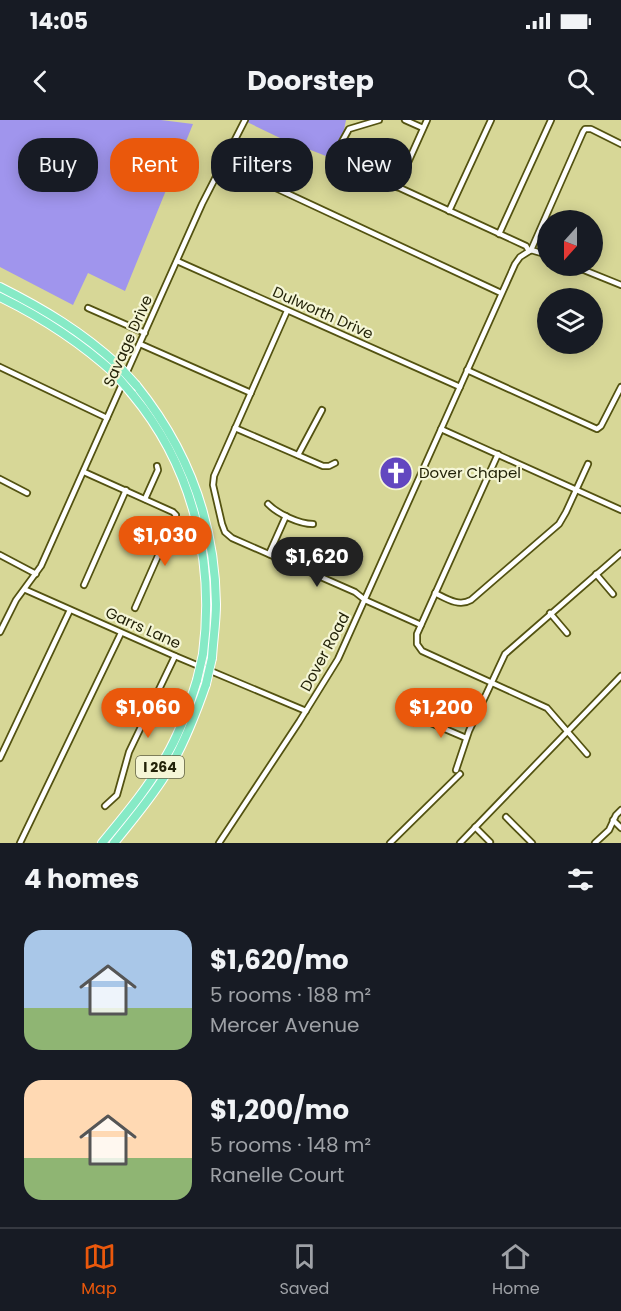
<!DOCTYPE html>
<meta charset="utf-8">
<style>
:root{--surface:#171b24;--page:#20242c;--text:#f1f3f6;--muted:#9ea1a6;--line:#363941;--accent:#ea580c}
body{margin:0;font-family:Poppins,sans-serif;background:var(--page);color:var(--text);height:100vh;display:flex;flex-direction:column;font-size:22px;white-space:nowrap}
*{box-sizing:border-box;margin:0}
p{font-size:20px;color:var(--muted)}
.icon{flex:none;width:33px;height:33px;fill:none;stroke:currentColor;stroke-width:2;stroke-linecap:round;stroke-linejoin:round}
.map{position:relative;height:723px;overflow:hidden}
.panel{display:flex;flex-direction:column;background:var(--surface);flex:1}
.panel>*{flex:none}
.banner{position:absolute;left:18px;top:18px;width:585px;height:54px;display:flex;gap:12px}
.needle{width:39px;rotate:201deg}
.buttons{position:absolute;left:537px;top:90px;display:grid;gap:12px}
.buttons a{display:grid;place-items:center;width:66px;height:66px;border-radius:50%;background:var(--surface);box-shadow:0 3px 15px #0003;font-size:30px}
.price{position:absolute;translate:-50% -51px;padding:0 14px;border-radius:21px;background:var(--accent);color:#fff;font-size:20px;line-height:39px;filter:drop-shadow(0 2px 3px #0008)}
.price::after{content:'';position:absolute;left:50%;top:36px;width:18px;height:14px;margin-left:-9px;background:inherit;clip-path:polygon(0 0,100% 0,50% 100%)}
.price.on{background:#222;color:#fff}
ul{padding:0;list-style:none}
li{display:flex;align-items:center;gap:18px;height:150px;padding:0 24px}
li span{display:grid;place-items:center;flex:none;width:168px;height:120px;border-radius:18px;color:#555}
li>.icon{margin-inline-start:auto}
span .icon{width:72px;height:72px;fill:#fffc;stroke-width:1}
li b{font-size:26px}
h2{display:flex;justify-content:space-between;align-items:center;height:72px;padding:0 24px;font-size:26px}
.chip{padding:0 21px;border-radius:24px;background:var(--surface);box-shadow:0 3px 15px #0003;font-size:21px;line-height:54px}
.chip.on{background:var(--accent);color:#fff}
.status{display:flex;justify-content:space-between;align-items:center;height:42px;padding:0 30px;background:var(--surface);direction:ltr}
.status svg{height:16px;fill:currentColor}
header{display:flex;justify-content:space-between;align-items:center;height:78px;padding:0 24px;background:var(--surface);font-size:27px;font-weight:700}
.menu{display:flex;justify-content:space-around;align-items:center;height:84px;border-top:2px solid var(--line);background:var(--surface);font-size:16px;color:var(--muted)}
.menu a{display:grid;justify-items:center;gap:3px}
.menu .on{color:var(--accent)}
.map>svg:first-child{display:block}
.green{fill:#a095ed}
.lines{fill:none;stroke-linecap:round;stroke-linejoin:round}
.street-casing{stroke:#535211;stroke-width:8}
.highway-casing{stroke:#fff;stroke-width:10}
.street{stroke:#fff;stroke-width:4.5}
.highway{stroke:#86eac6;stroke-width:8}
.highway-bridge-casing{stroke:#fff;stroke-width:10;stroke-linecap:butt}
.highway-bridge{stroke:#86eac6;stroke-width:8}
.labels{text-anchor:middle;stroke-width:4.5;stroke-linejoin:round;paint-order:stroke}
.shield{fill:#f5f6d6;stroke:#626246;stroke-width:1.5}
.shield-label{font-size:14px;font-weight:bold;fill:#232309}
.street-label{font-size:15px;fill:#232309;stroke:#f5f6d6}
.poi-label{font-size:15px;fill:#232309;stroke:#f5f6d6;text-anchor:start}
</style>
<div class="status"><b>14:05</b><svg viewBox="0 0 49 12"><path d="M0 12V9h3v3zM5 12V6h3v6zM10 12V3h3v9zM15 12V0h3v12zM26 1h20v11H26zM47 4h2v5h-2z"/></svg></div>
<header><svg class="icon" aria-label="back" viewBox="0 0 24 24"><path d="M15 5l-7 7 7 7"/></svg>Doorstep<svg class="icon" aria-label="search" viewBox="0 0 24 24"><circle cx="10" cy="10" r="6"/><path d="M15 15l6 6"/></svg></header>
<div class="map">
<svg width="621" height="723" viewBox="0 0 621 723">
<rect width="100%" height="100%" fill="#d7d797"/>
<g class="green">
<path d="M 0,0 L 161,0 L 193,4 L 125,171 L 88,153 L 73,185 L 0,147 Z"/>
<path d="M 249,0 L 346,0 L 344,10 L 331,38 L 280,18 L 247,2 Z"/>
</g>
<g class="lines">
<g class="street-casing">
<g id="street">
<path d="M 405,0 L 423,8"/>
<path d="M 334,36 L 349,9 L 379,0"/>
<path d="M 222,43 L 501,173"/>
<path d="M 363,51 L 526,126 L 529,131"/>
<path d="M 397,67 L 427,0"/>
<path d="M 449,91 L 491,0"/>
<path d="M 499,114 L 551,0"/>
<path d="M 531,130 L 583,12 L 585,9 L 591,9 L 621,24"/>
<path d="M 177,141 L 460,267"/>
<path d="M 574,146 L 621,165"/>
<path d="M 88,188 L 145,213"/>
<path d="M 287,191 L 214,356 L 213,365 L 222,404 L 225,412 L 232,418 L 355,472 L 365,480 L 421,505"/>
<path d="M 140,224 L 251,273"/>
<path d="M 0,247 L 107,298"/>
<path d="M 467,250 L 597,309 L 601,306 L 621,267"/>
<path d="M 126,254 L 202,84 L 245,0"/>
<path d="M 235,308 L 323,346 L 329,346 L 335,343"/>
<path d="M 441,309 L 621,390"/>
<path d="M 498,334 L 417,514 L 417,524 L 422,531 L 547,588 L 587,634"/>
<path d="M 298,335 L 322,290"/>
<path d="M 84,352 L 173,392 L 176,395 L 135,488"/>
<path d="M 0,359 L 27,373"/>
<path d="M 145,379 L 158,350 L 157,346"/>
<path d="M 268,384 C 278,394 299,404 313,404"/>
<path d="M 269,434 L 286,396"/>
<path d="M 0,435 L 36,454"/>
<path d="M 596,454 L 613,474"/>
<path d="M 84,465 L 126,370"/>
<path d="M 26,470 L 175,536 L 306,591"/>
<path d="M 435,473 C 447,479 459,487 471,480 L 559,404 L 566,392 L 588,344"/>
<path d="M 550,493 L 567,513"/>
<path d="M 0,512 L 16,480 L 41,446 L 123,262"/>
<path d="M 416,603 L 431,603 L 466,618"/>
<path d="M 0,638 L 70,490"/>
<path d="M 456,650 L 469,611 L 505,534 L 621,433"/>
<path d="M 105,686 L 117,675 L 129,632 L 175,536"/>
<path d="M 506,697 L 532,723"/>
<path d="M 613,700 L 621,708"/>
<path d="M 475,707 L 490,722"/>
<path d="M 20,723 L 121,513"/>
<path d="M 219,723 L 299,602 L 338,539 L 515,144 L 520,137 L 531,130 L 548,135"/>
<path d="M 390,723 L 460,654"/>
<path d="M 460,723 L 621,556"/>
<path d="M 595,723 L 609,710 L 616,695 L 621,690"/>
</g>
</g>
<g class="highway-casing">
<g id="highway">
<path d="M 0,167 C 44,189 82,212 118,245"/>
<path d="M 0,177 C 43,198 80,222 115,254"/>
<path d="M 136,265 C 187,328 215,402 216,484 C 216,502 213,520 212,538"/>
<path d="M 132,274 C 193,347 215,441 203,534"/>
<path d="M 102,723 C 127,693 152,663 170,629 C 182,607 190,583 197,560"/>
<path d="M 114,723 C 133,699 154,675 169,649 C 185,622 196,593 206,564"/>
</g>
</g>
<use href="#street" class="street"/>
<use href="#highway" class="highway"/>
<g class="highway-bridge-casing">
<g id="highway-bridge">
<path d="M 118,245 L 136,265"/>
<path d="M 115,254 L 132,274"/>
<path d="M 197,560 L 203,534"/>
<path d="M 206,564 L 212,538"/>
</g>
</g>
<use href="#highway-bridge" class="highway-bridge"/>
</g>
<defs>
<g id="church-disc" transform="scale(1.725)"><circle r="9.5" fill="#6247c0" stroke="#f5f6d6"/><path d="M-1.2-6h2.4v3.5h3.3v2.4h-3.3V6h-2.4V-.1h-3.3v-2.4h3.3Z" fill="#fff"/></g>
</defs>
<g fill-rule="evenodd">
<use href="#church-disc" x="396" y="353"/>
</g>
<g class="labels">
<rect class="shield" x="136" y="636" width="48" height="22" rx="4.5"/>
<g class="shield-label">
<text x="160" y="652">I 264</text>
</g>
<g class="street-label">
<text transform="translate(323 193) rotate(24)" y="5">Dulworth Drive</text>
<text transform="translate(128 221) rotate(-66)" y="5">Savage Drive</text>
<text transform="translate(143 508) rotate(24)" y="5">Garrs Lane</text>
<text transform="translate(325 532) rotate(-62)" y="5">Dover Road</text>
</g>
<g class="poi-label">
<text x="419" y="358">Dover Chapel</text>
</g>
</g>
</svg>
<div class="buttons">
<a><svg class="needle" viewBox="-14 -14 28 28"><path d="M0-13l5 13h-10z" fill="#e53935"/><path d="M0 13l5-13h-10z" fill="#9ea1a6"/></svg></a>
<a><svg class="icon" aria-label="layers" viewBox="0 0 24 24"><path d="M12 4l9 5-9 5-9-5zM3 14l9 5 9-5"/></svg></a>
</div>
<b class="price" style="left:165px;top:447px">$1,030</b>
<b class="price on" style="left:317px;top:468px">$1,620</b>
<b class="price" style="left:148px;top:619px">$1,060</b>
<b class="price" style="left:441px;top:619px">$1,200</b>
<div class="banner">
<a class="chip">Buy</a>
<a class="chip on">Rent</a>
<a class="chip">Filters</a>
<a class="chip">New</a>
</div>
</div>
<section class="panel">
<h2>4 homes<svg class="icon" aria-label="filters" viewBox="0 0 24 24"><path d="M4 7h16M4 17h16"/><circle cx="9" cy="7" r="2"/><circle cx="15" cy="17" r="2"/></svg></h2>
<ul>
<li><span style="background:linear-gradient(#a9c7e8 65%,#8fb573 0)"><svg class="icon" aria-label="home" viewBox="0 0 24 24"><path d="M3 11l9-7 9 7M6 9v11h12V9"/></svg></span><div><b>$1,620/mo</b><p>5 rooms · 188 m²</p><p>Mercer Avenue</p></div></li>
<li><span style="background:linear-gradient(#ffd9b3 65%,#8fb573 0)"><svg class="icon" aria-label="home" viewBox="0 0 24 24"><path d="M3 11l9-7 9 7M6 9v11h12V9"/></svg></span><div><b>$1,200/mo</b><p>5 rooms · 148 m²</p><p>Ranelle Court</p></div></li>
</ul>
</section>
<nav class="menu">
<a class="on"><svg class="icon" aria-label="map" viewBox="0 0 24 24"><path d="M3 6l6-2 6 2 6-2v14l-6 2-6-2-6 2zM9 4v14M15 6v14"/></svg>Map</a>
<a><svg class="icon" aria-label="saved" viewBox="0 0 24 24"><path d="M7 4h10v16l-5-4-5 4z"/></svg>Saved</a>
<a><svg class="icon" aria-label="home" viewBox="0 0 24 24"><path d="M3 11l9-7 9 7M6 9v11h12V9"/></svg>Home</a>
</nav>
